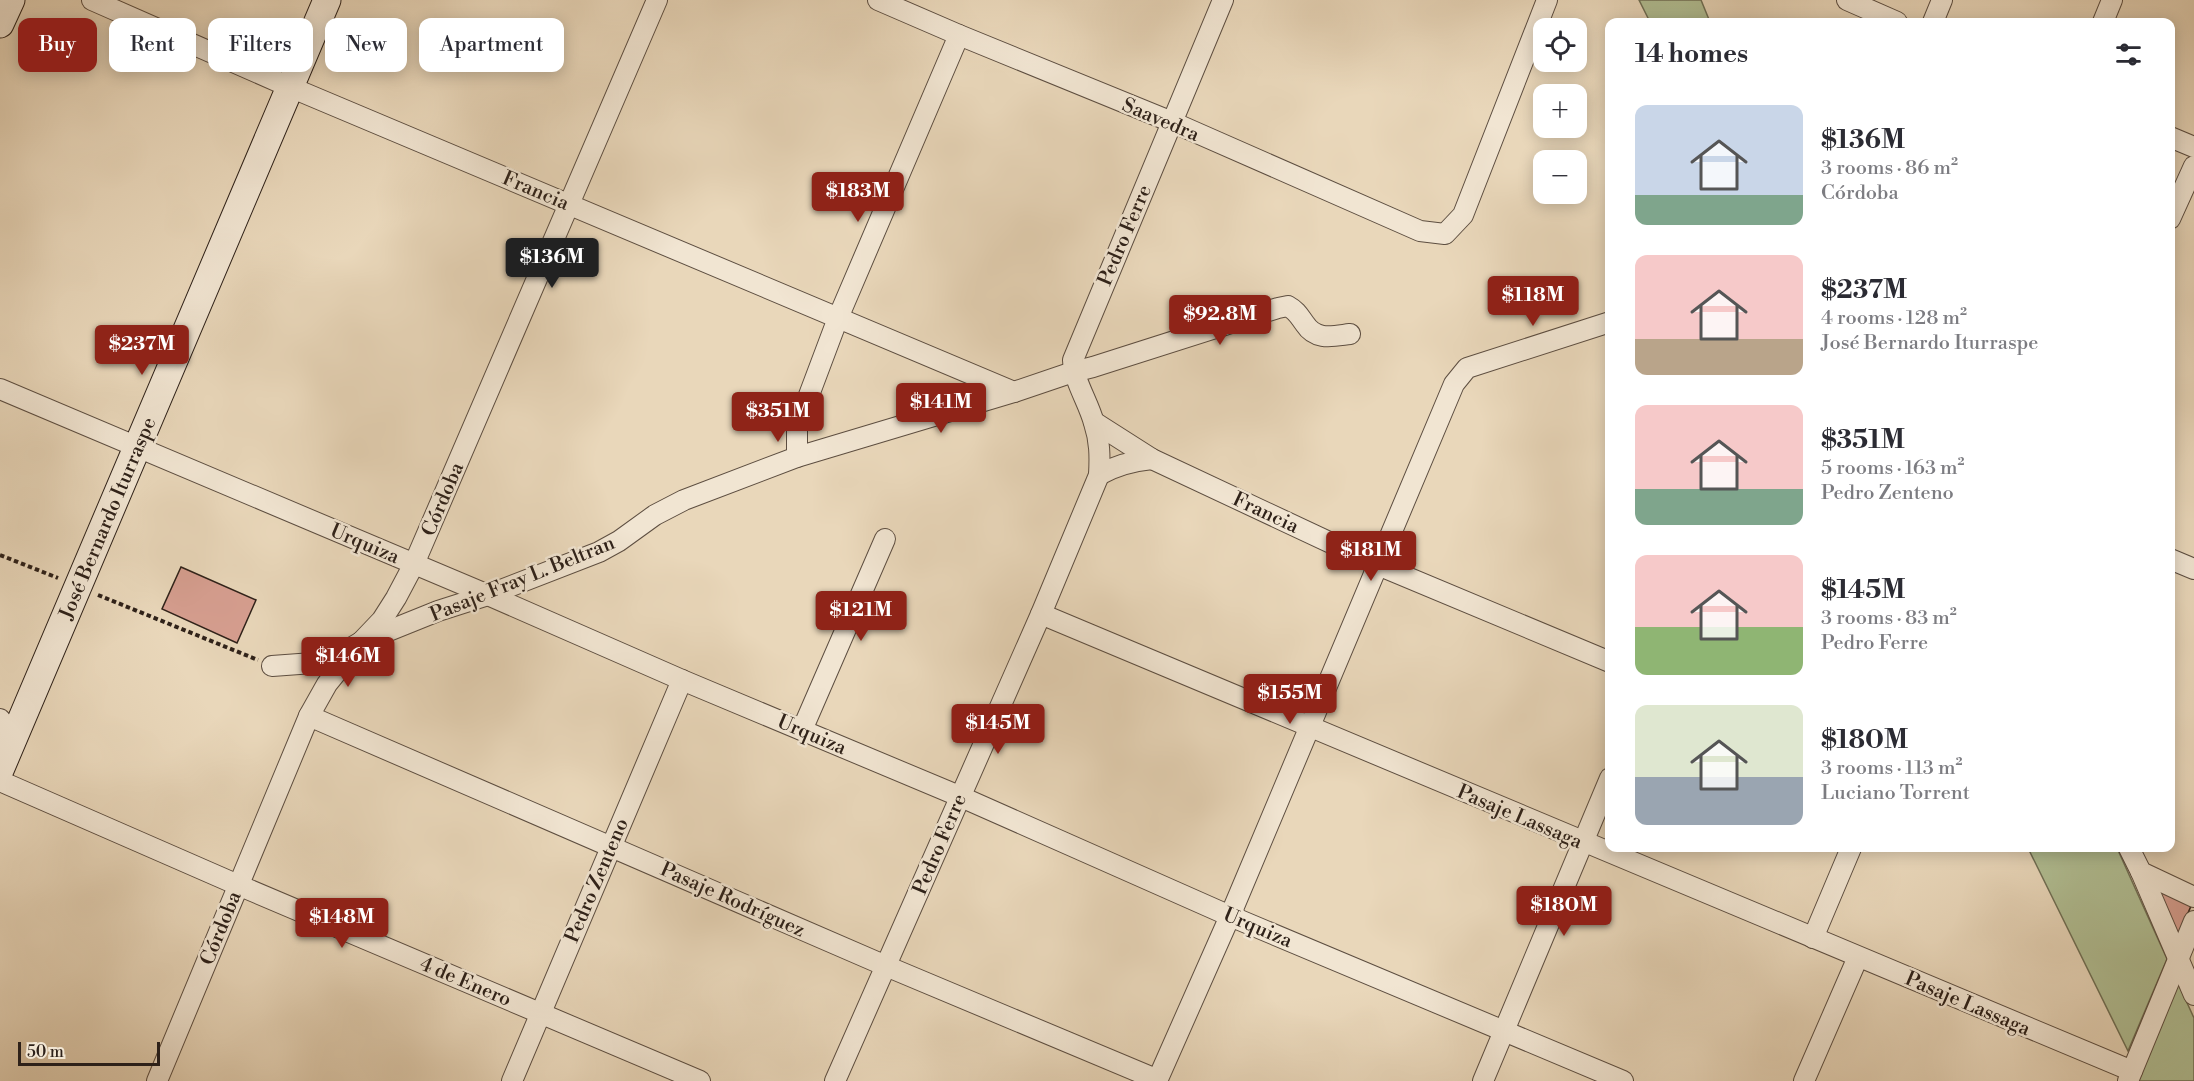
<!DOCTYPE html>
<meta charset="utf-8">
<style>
:root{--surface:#fff;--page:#f2f2f3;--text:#2b2b33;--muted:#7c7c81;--accent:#8f2418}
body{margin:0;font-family:"Libre Bodoni",serif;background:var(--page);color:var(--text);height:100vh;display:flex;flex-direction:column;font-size:22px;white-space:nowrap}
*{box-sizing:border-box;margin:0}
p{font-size:20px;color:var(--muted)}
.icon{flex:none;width:33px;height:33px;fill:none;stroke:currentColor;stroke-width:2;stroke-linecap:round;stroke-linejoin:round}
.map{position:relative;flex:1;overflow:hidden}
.details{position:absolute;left:1605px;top:18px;width:570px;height:834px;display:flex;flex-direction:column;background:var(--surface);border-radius:12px;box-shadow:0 3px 15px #0003}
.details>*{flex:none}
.hud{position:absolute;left:18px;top:18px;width:570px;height:54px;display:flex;gap:12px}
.fabs{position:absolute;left:1533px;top:18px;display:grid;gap:12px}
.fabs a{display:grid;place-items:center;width:54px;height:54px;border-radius:12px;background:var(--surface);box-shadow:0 3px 15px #0003;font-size:30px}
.scale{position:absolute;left:18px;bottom:15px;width:142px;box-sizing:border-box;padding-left:6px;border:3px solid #2e2119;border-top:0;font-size:16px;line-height:21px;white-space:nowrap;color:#2e2119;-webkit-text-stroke:4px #f1e5d2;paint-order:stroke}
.price{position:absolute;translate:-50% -51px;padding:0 14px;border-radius:6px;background:var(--accent);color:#fff;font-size:20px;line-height:39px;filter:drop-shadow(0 2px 3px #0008)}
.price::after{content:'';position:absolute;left:50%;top:36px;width:18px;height:14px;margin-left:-9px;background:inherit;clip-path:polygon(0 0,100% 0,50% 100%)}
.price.current{background:#222;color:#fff}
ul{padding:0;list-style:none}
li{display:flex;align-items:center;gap:18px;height:150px;padding:0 30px}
li span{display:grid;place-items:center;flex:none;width:168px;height:120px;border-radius:12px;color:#555}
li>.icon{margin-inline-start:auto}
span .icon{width:72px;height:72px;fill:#fffc;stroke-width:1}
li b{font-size:26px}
h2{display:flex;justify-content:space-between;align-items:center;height:72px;padding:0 30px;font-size:26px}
.pill{padding:0 21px;border-radius:12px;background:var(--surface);box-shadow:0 3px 15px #0003;font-size:21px;line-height:54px}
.pill.current{background:var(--accent);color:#fff}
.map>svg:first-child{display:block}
.green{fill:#b1bf94;stroke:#707056;stroke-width:1.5}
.building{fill:#d79f91;stroke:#2e2119;stroke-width:1.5}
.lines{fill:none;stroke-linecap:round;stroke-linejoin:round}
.street-casing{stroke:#5d4e41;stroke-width:22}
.secondary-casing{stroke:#2e2119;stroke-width:29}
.path{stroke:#2e2119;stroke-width:4;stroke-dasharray:4.5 3;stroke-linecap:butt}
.street{stroke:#f1e5d2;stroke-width:20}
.secondary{stroke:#f1e5d2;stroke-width:27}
.labels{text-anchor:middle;stroke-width:5;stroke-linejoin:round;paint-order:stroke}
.street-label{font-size:20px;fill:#2e2119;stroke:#f1e5d2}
</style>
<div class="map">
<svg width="2194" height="1081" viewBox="0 0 2194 1081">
<rect width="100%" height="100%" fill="#e9d7ba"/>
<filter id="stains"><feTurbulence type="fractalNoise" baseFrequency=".00333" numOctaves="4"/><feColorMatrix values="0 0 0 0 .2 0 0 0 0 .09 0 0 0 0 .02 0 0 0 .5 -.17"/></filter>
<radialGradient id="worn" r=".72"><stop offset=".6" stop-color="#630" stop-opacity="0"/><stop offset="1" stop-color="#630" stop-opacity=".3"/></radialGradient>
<g class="green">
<path d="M 1639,0 L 1701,0 L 1710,22 L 1650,22 Z"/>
<path d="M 2028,848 L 2117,848 L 2167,959 L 2128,1051 Z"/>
<path d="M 2178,983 L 2194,1018 L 2194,1081 L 2138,1081 Z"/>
</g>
<g class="building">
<path d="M 181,567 L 256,600 L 237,643 L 162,609 Z"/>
<path d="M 2159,891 L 2191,906 L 2177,938 Z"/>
</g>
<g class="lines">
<g class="street-casing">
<g id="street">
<path d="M 92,0 L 290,87 L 1014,392"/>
<path d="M 878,0 L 959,35 L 1172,122 L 1420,231 L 1445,234 L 1463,215 L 1547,0"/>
<path d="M 1847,0 L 1897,22"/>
<path d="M 1933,22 L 1942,0"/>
<path d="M 2103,22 L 2112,0"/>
<path d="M 2170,137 L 2194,147"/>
<path d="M 2170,219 L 2194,166"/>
<path d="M 0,389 L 488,595 L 682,680 L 959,796 L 1230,916 L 1623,1081"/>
<path d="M 1094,422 L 1152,459 L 1378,565 L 1610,662"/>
<path d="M 797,457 L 797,427 L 838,318 L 959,35"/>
<path d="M 1099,475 C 1116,465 1132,461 1152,459"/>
<path d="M 2170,559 L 2194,569"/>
<path d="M 1041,614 L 2132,1071"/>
<path d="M 272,666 L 313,663 L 337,656 L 361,642 L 438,611 L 488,595 L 599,552 L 619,541 L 655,515 L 684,500 L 797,457 L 1014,392 L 1073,372 L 1093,367 L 1278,308 L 1288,306 C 1297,311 1299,316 1305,324 C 1316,341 1333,336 1350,334"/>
<path d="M 309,716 L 886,966 L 1158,1080"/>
<path d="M 0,719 L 5,726 L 7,751"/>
<path d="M 802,730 L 885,539"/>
<path d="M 0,781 L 238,885 L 700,1081"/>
<path d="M 2129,848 L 2141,872 L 2194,897"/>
<path d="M 2141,872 L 2194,995"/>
<path d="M 1813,938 L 1851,848"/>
<path d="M 157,1081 L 309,716 L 327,684 L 361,642 L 382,620 L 396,598 L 414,564 L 657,0"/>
<path d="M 512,1081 L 682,680"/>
<path d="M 835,1081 L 1041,614 L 1099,475 C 1100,457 1100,441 1094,423 C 1088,401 1074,382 1073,360 L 1223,0"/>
<path d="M 1157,1081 L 1230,916 L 1454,384 L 1467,368 L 1610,322"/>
<path d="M 1483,1081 L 1610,778"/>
<path d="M 1804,1081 L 1858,957"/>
<path d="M 2128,1081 L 2194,921"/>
</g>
</g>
<g class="secondary-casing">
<g id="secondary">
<path d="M 0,24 L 11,0"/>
<path d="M 0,770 L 327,0"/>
</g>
</g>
<g class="path">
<path d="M 0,555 L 58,578"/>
<path d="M 98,595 L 258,660"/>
</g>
<use href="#street" class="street"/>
<use href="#secondary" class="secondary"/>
</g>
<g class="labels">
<g class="street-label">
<text transform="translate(1161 119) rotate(23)" y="7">Saavedra</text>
<text transform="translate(536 190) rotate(23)" y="7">Francia</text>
<text transform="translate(1124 235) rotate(-67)" y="7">Pedro Ferre</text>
<text transform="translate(442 499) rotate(-67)" y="7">Córdoba</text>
<text transform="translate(1266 512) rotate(25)" y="7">Francia</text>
<text transform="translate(107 518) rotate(-67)" y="7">José Bernardo Iturraspe</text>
<text transform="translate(365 543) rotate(23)" y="7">Urquiza</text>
<text transform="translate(522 578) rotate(-22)" y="7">Pasaje Fray L. Beltran</text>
<text transform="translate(812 734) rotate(23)" y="7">Urquiza</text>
<text transform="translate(1520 816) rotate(23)" y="7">Pasaje Lassaga</text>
<text transform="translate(939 844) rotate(-67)" y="7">Pedro Ferre</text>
<text transform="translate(596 880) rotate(-67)" y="7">Pedro Zenteno</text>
<text transform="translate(733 899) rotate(24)" y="7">Pasaje Rodríguez</text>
<text transform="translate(1258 927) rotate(23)" y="7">Urquiza</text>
<text transform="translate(220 928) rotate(-68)" y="7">Córdoba</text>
<text transform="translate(466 981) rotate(23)" y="7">4 de Enero</text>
<text transform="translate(1968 1003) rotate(23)" y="7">Pasaje Lassaga</text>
</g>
</g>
<rect width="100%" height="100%" filter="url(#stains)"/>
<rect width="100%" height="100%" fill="url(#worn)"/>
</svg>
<div class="fabs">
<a><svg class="icon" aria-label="locate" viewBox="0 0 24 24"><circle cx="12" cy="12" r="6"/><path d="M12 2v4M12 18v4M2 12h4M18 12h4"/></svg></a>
<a>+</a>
<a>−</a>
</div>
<div class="scale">50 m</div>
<b class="price" style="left:858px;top:223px">$183M</b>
<b class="price current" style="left:552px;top:289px">$136M</b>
<b class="price" style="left:1533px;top:327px">$118M</b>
<b class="price" style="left:1220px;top:346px">$92.8M</b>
<b class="price" style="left:142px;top:376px">$237M</b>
<b class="price" style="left:941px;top:434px">$141M</b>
<b class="price" style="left:778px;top:443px">$351M</b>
<b class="price" style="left:1371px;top:582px">$181M</b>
<b class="price" style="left:861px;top:642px">$121M</b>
<b class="price" style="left:348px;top:688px">$146M</b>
<b class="price" style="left:1290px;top:725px">$155M</b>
<b class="price" style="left:998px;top:755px">$145M</b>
<b class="price" style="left:1564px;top:937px">$180M</b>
<b class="price" style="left:342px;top:949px">$148M</b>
<div class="hud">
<a class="pill current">Buy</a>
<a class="pill">Rent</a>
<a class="pill">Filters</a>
<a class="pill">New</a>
<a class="pill">Apartment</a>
</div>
<section class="details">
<h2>14 homes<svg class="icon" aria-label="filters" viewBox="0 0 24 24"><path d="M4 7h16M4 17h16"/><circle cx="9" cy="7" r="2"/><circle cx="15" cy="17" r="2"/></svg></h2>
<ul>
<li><span style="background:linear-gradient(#c9d6e8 75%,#7fa58c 0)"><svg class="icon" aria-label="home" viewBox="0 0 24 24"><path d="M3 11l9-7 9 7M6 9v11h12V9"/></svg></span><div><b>$136M</b><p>3 rooms · 86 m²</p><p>Córdoba</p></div></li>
<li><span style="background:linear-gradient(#f6c9c9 70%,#b9a48a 0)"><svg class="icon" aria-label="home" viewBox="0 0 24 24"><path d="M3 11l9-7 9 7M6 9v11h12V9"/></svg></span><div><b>$237M</b><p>4 rooms · 128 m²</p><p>José Bernardo Iturraspe</p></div></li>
<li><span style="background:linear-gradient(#f6c9c9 70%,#7fa58c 0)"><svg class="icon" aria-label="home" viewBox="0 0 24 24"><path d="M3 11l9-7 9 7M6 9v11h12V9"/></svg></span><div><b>$351M</b><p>5 rooms · 163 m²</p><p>Pedro Zenteno</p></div></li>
<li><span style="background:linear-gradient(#f6c9c9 60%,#8fb573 0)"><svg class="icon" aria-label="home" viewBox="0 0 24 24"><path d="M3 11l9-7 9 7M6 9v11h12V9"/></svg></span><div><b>$145M</b><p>3 rooms · 83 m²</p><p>Pedro Ferre</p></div></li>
<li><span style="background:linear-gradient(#dfe7d0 60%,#9aa5b1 0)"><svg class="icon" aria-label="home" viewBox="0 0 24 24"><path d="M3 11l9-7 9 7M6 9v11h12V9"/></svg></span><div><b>$180M</b><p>3 rooms · 113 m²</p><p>Luciano Torrent</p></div></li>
</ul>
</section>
</div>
